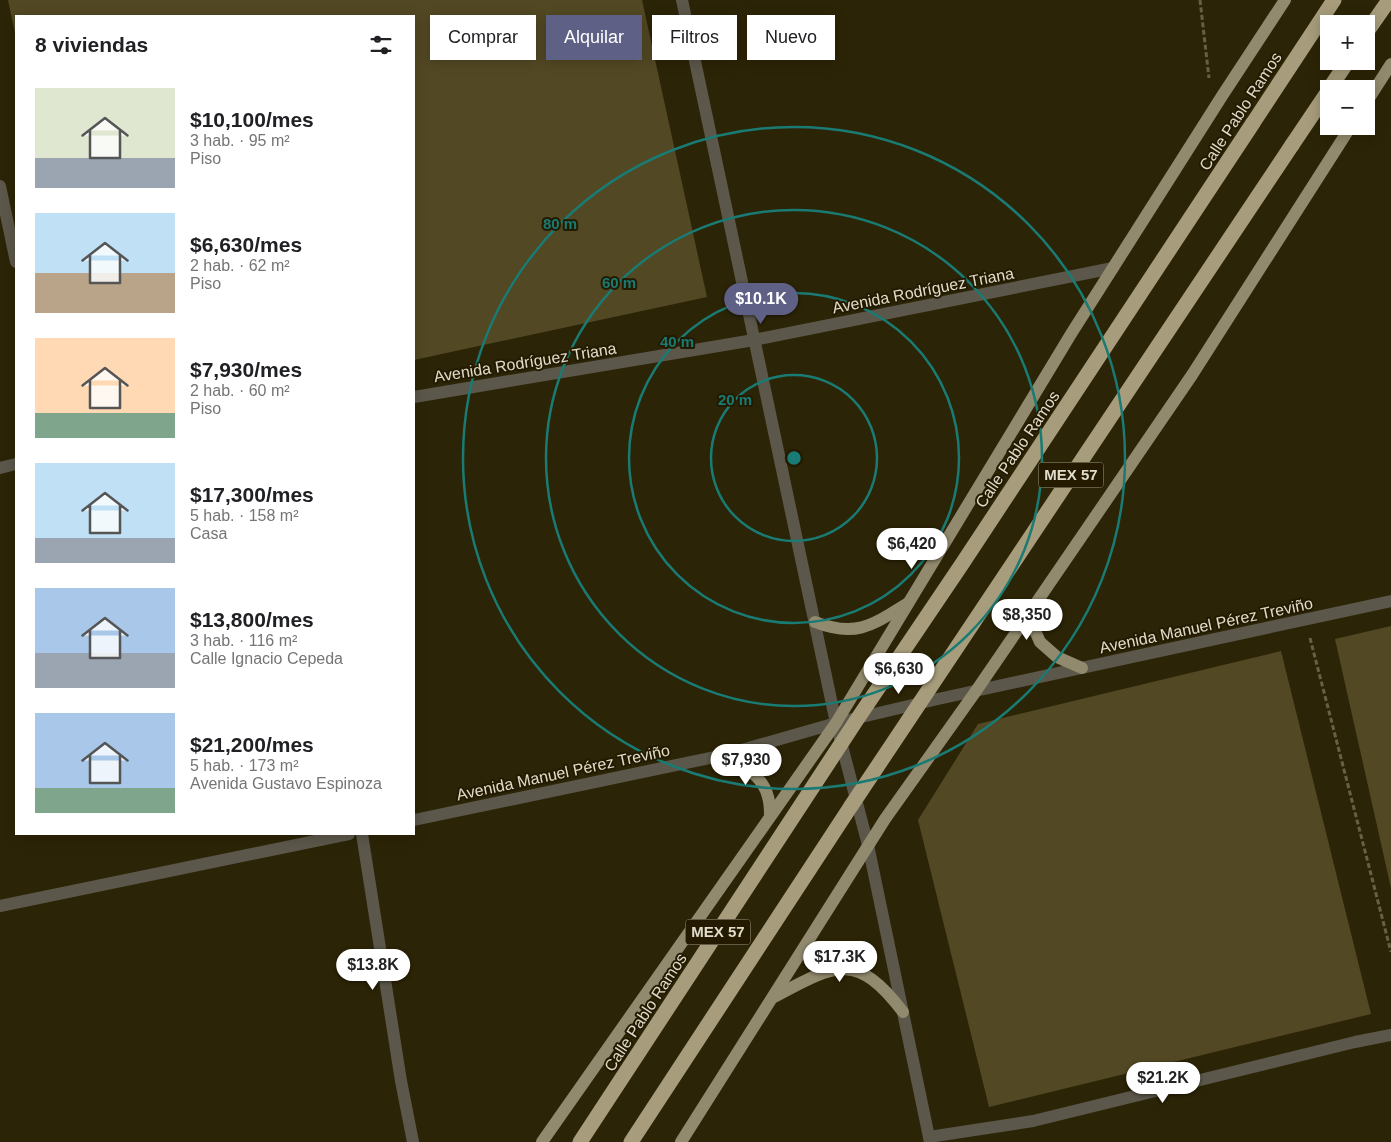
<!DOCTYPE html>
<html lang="es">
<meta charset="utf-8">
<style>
:root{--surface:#fff;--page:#f2f2f2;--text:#202124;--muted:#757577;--accent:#5e6185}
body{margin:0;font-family:Arial,sans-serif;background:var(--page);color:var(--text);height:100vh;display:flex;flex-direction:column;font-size:19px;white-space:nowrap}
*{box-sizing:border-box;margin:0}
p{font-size:16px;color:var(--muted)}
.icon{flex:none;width:28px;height:28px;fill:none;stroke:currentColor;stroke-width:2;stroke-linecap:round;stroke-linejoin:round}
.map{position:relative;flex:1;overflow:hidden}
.drawer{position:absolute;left:15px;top:15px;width:400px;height:820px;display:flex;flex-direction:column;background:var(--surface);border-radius:0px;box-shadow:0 2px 12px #0003}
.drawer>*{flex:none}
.hud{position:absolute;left:430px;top:15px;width:475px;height:45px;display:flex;gap:10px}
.buttons{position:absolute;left:1320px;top:15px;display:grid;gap:10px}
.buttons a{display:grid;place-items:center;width:55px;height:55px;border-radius:0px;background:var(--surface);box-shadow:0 2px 12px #0003;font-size:25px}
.price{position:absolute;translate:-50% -42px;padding:0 11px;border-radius:18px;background:#fff;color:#222;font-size:16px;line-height:32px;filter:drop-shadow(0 1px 2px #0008)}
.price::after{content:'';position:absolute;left:50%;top:30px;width:15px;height:11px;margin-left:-8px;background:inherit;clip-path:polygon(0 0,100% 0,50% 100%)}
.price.current{background:var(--accent);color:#fff}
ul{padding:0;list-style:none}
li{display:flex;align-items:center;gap:15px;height:125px;padding:0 20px}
li span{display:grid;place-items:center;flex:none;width:140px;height:100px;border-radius:0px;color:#555}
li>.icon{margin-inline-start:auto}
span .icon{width:60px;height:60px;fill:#fffc;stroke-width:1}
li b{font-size:21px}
h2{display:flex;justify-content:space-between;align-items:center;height:60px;padding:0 20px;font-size:21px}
.tag{padding:0 18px;border-radius:0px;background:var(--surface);box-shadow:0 2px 12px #0003;font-size:18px;line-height:45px}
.tag.current{background:var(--accent);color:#fff}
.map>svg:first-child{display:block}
.green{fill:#524823}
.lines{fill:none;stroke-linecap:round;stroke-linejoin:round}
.path{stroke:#676046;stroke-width:3;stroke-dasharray:5 2.5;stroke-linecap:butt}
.minor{stroke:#5b574a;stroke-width:12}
.major{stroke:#918a6e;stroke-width:12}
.highway{stroke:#a79d7c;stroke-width:15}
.highway-bridge{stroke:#a79d7c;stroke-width:15}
.ring{fill:none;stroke:#197b73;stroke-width:2.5}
.labels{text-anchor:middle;stroke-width:4;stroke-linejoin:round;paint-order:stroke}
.shield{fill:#231a00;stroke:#a7a18d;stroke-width:1}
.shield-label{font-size:15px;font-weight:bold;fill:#e0dbca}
.street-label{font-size:16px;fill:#e0dbca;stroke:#231a00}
.centre{fill:#197b73;stroke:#231a00;stroke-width:2.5}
.ring-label{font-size:15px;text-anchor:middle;font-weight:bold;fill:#197b73;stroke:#231a00;stroke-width:4;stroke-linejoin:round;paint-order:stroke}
</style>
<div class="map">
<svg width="1391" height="1142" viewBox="0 0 1391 1142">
<rect width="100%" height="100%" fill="#2c2406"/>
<g class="green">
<path d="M 8,0 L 642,0 L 707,297 L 414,360 L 414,16 L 16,16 L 16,38 Z"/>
<path d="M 1391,626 L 1391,888 L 1335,639 Z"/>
<path d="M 1281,651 L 1371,1014 L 989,1107 L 918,820 L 978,724 Z"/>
</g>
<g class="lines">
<g class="path">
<path d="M 1200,0 L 1209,78"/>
<path d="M 1310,638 L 1391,952"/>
</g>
<g class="minor">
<path d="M 682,0 L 836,723 L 868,845 L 930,1142"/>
<path d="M 0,186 L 16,262"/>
<path d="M 414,397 L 754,340 L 1113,268"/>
<path d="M 0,468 L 16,464"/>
<path d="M 414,820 L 724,755 L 836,723 L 938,699 L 1391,601"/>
<path d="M 362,834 L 401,1081 L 413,1142"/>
<path d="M 0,906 L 349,834"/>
<path d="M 929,1137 L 1033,1121 L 1355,1042 L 1391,1035"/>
</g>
<g class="major">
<path d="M 1366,103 L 1391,64"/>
<path d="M 1028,615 L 1040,642 L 1057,657 L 1082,668"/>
<path d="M 815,622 C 856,638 873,625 908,603"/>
<path d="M 724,755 C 741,765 763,775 768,797 C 770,803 770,810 770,816"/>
<path d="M 774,997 C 834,965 856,950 903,1012"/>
<path d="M 542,1142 L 836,723 L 1071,334 L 1222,96 L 1285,0"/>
<path d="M 681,1142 L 885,819 L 976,691 L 1192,375 L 1351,126"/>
</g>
<g class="highway">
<path d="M 1366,33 L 1389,0"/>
<path d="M 1329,89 L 1348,61"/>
<path d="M 1253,123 L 1334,0"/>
<path d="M 1292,145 L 1329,90"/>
<path d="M 631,1142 L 851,806"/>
</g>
<g class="highway-bridge">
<path d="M 851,806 L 1292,145"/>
<path d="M 580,1142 L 856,721 L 962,564 L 1253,123"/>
</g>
</g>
<g class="ring">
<circle cx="794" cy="458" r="83"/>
<circle cx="794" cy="458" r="165"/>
<circle cx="794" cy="458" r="248"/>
<circle cx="794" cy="458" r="331"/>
</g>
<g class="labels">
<g class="shield">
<rect x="1038.5" y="462.5" width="65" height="25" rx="4"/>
<rect x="685.5" y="919.5" width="65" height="25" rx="4"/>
</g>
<g class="shield-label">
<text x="1071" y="480">MEX 57</text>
<text x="718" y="937">MEX 57</text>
</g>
<g class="street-label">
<text transform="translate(1240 111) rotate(-57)" y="6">Calle Pablo Ramos</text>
<text transform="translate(923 290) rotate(-11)" y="6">Avenida Rodríguez Triana</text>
<text transform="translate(525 362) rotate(-9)" y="6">Avenida Rodríguez Triana</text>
<text transform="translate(1017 449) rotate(-56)" y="6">Calle Pablo Ramos</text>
<text transform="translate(1206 625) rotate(-12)" y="6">Avenida Manuel Pérez Treviño</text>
<text transform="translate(563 772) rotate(-12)" y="6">Avenida Manuel Pérez Treviño</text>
<text transform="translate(645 1012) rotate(-57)" y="6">Calle Pablo Ramos</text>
</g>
</g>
<circle cx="794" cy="458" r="8" class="centre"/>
<g class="ring-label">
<text x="560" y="229">80 m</text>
<text x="619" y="288">60 m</text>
<text x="677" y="347">40 m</text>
<text x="735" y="405">20 m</text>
</g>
</svg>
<div class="buttons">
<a>+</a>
<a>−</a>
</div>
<b class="price current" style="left:761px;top:325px">$10.1K</b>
<b class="price" style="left:912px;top:570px">$6,420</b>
<b class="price" style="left:1027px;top:641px">$8,350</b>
<b class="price" style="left:899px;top:695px">$6,630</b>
<b class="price" style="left:746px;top:786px">$7,930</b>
<b class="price" style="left:840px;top:983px">$17.3K</b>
<b class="price" style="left:373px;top:991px">$13.8K</b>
<b class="price" style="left:1163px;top:1104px">$21.2K</b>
<div class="hud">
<a class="tag">Comprar</a>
<a class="tag current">Alquilar</a>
<a class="tag">Filtros</a>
<a class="tag">Nuevo</a>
</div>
<section class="drawer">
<h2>8 viviendas<svg class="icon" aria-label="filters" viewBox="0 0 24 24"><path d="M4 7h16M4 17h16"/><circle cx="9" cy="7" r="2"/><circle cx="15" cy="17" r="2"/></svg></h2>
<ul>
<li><span style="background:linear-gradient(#dfe7d0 70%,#9aa5b1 0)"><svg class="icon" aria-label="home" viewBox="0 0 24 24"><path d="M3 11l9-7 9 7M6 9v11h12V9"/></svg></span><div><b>$10,100/mes</b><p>3 hab. · 95 m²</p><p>Piso</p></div></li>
<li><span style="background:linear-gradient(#bfe0f5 60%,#b9a48a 0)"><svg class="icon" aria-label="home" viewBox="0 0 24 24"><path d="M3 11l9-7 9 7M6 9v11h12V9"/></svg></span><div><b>$6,630/mes</b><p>2 hab. · 62 m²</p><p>Piso</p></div></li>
<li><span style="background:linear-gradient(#ffd9b3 75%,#7fa58c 0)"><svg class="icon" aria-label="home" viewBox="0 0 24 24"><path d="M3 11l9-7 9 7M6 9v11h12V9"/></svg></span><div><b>$7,930/mes</b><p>2 hab. · 60 m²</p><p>Piso</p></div></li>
<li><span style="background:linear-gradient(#bfe0f5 75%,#9aa5b1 0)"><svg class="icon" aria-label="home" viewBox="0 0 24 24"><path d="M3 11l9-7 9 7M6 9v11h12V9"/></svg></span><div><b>$17,300/mes</b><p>5 hab. · 158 m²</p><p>Casa</p></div></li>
<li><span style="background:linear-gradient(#a9c7e8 65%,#9aa5b1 0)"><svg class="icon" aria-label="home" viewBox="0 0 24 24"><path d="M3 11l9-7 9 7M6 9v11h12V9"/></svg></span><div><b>$13,800/mes</b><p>3 hab. · 116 m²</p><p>Calle Ignacio Cepeda</p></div></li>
<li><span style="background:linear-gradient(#a9c7e8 75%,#7fa58c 0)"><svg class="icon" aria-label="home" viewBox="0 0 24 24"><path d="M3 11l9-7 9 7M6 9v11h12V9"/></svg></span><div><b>$21,200/mes</b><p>5 hab. · 173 m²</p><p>Avenida Gustavo Espinoza</p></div></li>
</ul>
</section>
</div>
